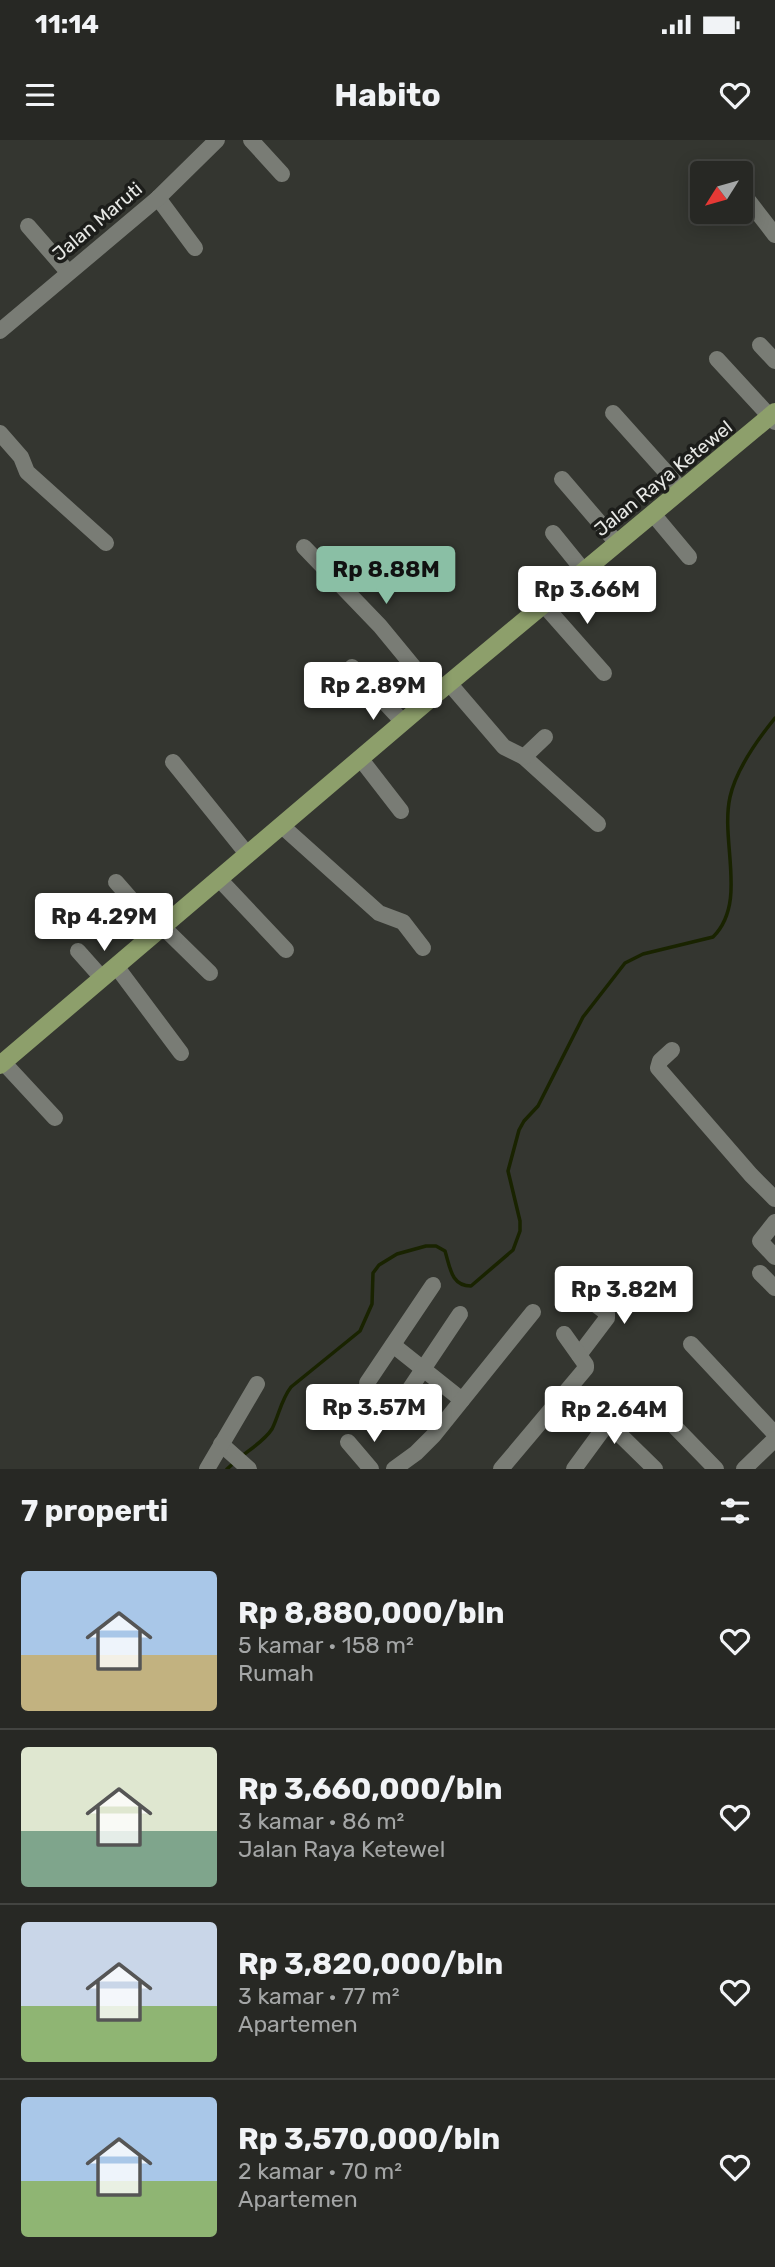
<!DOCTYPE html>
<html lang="id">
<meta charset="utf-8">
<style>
:root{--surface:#272824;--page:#2f302c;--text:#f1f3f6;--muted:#a4a6a6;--line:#434441;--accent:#8abfa5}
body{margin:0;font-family:Rubik,sans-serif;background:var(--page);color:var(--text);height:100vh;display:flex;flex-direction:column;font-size:26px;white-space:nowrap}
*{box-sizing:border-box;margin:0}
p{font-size:23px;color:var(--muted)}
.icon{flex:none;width:38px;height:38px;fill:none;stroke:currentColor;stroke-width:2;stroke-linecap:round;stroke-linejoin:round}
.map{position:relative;height:1329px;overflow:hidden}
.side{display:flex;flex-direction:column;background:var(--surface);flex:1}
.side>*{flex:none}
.needle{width:46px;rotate:233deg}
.buttons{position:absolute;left:690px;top:21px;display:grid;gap:14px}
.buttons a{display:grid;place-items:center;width:63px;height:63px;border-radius:7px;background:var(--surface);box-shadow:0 4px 18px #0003,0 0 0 2px var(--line);font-size:35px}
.price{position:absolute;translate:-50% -60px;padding:0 16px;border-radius:7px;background:#fff;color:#222;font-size:23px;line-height:46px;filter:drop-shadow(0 2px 4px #0008)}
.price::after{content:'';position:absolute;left:50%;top:42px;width:21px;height:16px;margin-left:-10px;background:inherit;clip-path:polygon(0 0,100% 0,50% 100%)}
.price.on{background:var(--accent);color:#111}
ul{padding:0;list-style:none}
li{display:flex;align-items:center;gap:21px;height:175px;padding:0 21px}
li+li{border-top:2px solid var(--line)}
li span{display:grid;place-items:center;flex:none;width:196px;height:140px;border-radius:7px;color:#555}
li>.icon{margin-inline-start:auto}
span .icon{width:84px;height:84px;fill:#fffc;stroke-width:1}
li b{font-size:30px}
h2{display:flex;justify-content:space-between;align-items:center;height:84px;padding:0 21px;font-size:30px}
.status{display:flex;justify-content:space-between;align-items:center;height:49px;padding:0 35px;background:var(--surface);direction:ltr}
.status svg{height:19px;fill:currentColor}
header{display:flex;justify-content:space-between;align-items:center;height:91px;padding:0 21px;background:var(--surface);font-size:32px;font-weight:700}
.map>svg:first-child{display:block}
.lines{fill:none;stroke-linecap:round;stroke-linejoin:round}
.stream{stroke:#192300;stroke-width:3.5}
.minor{stroke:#797c75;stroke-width:16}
.major{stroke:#8d9f6b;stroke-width:18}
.labels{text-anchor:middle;stroke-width:7;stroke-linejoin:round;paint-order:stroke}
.street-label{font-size:19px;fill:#e7e8e5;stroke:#1c1d1a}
</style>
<div class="status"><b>11:14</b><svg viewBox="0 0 49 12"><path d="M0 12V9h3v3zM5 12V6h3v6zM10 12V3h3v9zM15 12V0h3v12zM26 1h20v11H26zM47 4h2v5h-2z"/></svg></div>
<header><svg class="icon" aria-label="menu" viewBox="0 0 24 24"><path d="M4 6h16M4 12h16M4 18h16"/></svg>Habito<svg class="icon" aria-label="heart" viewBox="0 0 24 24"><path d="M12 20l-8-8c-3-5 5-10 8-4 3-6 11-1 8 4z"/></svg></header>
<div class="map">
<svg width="775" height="1329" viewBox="0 0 775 1329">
<rect width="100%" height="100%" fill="#343630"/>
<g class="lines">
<g class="stream">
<path d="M 242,1316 C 252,1308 265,1300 272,1289 C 279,1275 281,1260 291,1247 L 360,1191 L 372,1164 L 373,1133 L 379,1125 L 397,1114 L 426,1106 L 436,1106 L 445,1111 C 450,1127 451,1146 471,1146 L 513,1110 L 520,1091 L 520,1081 L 508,1031 L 519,990 L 524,981 L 538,966 L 583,877 L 625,823 L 643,814 L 713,797 C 748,762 720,702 730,657 C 736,630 758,599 775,578"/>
<path d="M 227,1329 L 236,1321"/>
</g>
<g class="minor">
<path d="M 251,0 L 282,34"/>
<path d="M 744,55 L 775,95"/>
<path d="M 158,58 L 195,108"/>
<path d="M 28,86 L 68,132"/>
<path d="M 0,191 L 158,58 L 217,0"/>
<path d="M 760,205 L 775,221"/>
<path d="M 717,219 L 775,282"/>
<path d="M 613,273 L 682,350"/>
<path d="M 0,293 L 21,317 L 27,332 L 106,403"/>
<path d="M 562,339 L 617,403"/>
<path d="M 653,374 L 689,417"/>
<path d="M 553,393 L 583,430"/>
<path d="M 304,407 L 380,486 L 436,554"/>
<path d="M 543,464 L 604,533"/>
<path d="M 352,527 L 403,582"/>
<path d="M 449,543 L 504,607 L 524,617 L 598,684"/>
<path d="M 524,617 L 545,597"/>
<path d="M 360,618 L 401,671"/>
<path d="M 173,622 L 248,715"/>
<path d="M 282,686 L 379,773 L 403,782 L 423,808"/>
<path d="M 219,739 L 286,810"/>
<path d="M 116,742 L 158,790"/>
<path d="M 163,787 L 210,833"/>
<path d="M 78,811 L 102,838"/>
<path d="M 116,826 L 181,913"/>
<path d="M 672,910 L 660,921 L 658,928 L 751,1035 L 775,1059"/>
<path d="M 3,922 L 55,978"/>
<path d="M 775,1082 L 760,1101 L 775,1117"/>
<path d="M 760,1133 L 775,1148"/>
<path d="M 691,1204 L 775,1294"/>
<path d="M 393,1205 L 462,1260"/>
<path d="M 579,1215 L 607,1178 L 607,1173 L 591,1161"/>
<path d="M 367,1243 L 433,1145"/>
<path d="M 393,1274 L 460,1174"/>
<path d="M 608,1283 L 655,1329"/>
<path d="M 348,1302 L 371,1329"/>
<path d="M 221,1304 L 249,1329"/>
<path d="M 207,1329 L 257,1244"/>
<path d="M 394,1329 L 416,1313 L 434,1295 L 533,1172"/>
<path d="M 501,1329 L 586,1228 L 586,1225 L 564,1194"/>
<path d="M 574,1329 L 629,1254 L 644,1255 L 716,1329"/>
<path d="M 744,1329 L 775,1299"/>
</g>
<path class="major" d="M 0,925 L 436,554 L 775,272"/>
</g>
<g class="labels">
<g class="street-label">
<text transform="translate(97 81) rotate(-40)" y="7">Jalan Maruti</text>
<text transform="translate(663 338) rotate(-39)" y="7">Jalan Raya Ketewel</text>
</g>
</g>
</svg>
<div class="buttons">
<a><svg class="needle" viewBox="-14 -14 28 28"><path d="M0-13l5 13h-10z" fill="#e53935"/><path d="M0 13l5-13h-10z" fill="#a4a6a6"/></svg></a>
</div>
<b class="price on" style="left:386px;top:466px">Rp 8.88M</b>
<b class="price" style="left:587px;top:486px">Rp 3.66M</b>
<b class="price" style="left:373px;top:582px">Rp 2.89M</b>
<b class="price" style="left:104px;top:813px">Rp 4.29M</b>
<b class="price" style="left:624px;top:1186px">Rp 3.82M</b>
<b class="price" style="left:374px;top:1304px">Rp 3.57M</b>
<b class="price" style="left:614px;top:1306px">Rp 2.64M</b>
</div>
<section class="side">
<h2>7 properti<svg class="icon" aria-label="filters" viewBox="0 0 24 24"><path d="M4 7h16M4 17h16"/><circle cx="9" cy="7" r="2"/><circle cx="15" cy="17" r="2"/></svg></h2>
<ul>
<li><span style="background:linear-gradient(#a9c7e8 60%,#c2b280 0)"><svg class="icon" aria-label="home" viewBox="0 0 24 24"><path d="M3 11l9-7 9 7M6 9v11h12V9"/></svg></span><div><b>Rp 8,880,000/bln</b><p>5 kamar · 158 m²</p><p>Rumah</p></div><svg class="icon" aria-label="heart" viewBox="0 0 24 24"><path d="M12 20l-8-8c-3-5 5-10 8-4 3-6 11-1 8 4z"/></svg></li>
<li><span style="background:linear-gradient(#dfe7d0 60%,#7fa58c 0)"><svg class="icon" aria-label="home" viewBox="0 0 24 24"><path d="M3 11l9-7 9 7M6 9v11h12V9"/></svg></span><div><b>Rp 3,660,000/bln</b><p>3 kamar · 86 m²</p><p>Jalan Raya Ketewel</p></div><svg class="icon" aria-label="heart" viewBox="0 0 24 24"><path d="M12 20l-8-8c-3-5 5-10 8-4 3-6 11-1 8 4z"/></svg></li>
<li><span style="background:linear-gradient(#c9d6e8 60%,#8fb573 0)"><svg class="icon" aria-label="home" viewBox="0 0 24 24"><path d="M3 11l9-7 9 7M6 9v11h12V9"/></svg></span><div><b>Rp 3,820,000/bln</b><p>3 kamar · 77 m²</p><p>Apartemen</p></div><svg class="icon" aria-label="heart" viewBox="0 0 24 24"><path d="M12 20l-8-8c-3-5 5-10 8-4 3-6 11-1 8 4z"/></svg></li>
<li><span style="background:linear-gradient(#a9c7e8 60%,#8fb573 0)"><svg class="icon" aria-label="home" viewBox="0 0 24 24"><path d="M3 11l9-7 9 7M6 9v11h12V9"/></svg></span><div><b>Rp 3,570,000/bln</b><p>2 kamar · 70 m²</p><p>Apartemen</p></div><svg class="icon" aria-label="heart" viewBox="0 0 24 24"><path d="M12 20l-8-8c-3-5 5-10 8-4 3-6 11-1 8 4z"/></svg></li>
</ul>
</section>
